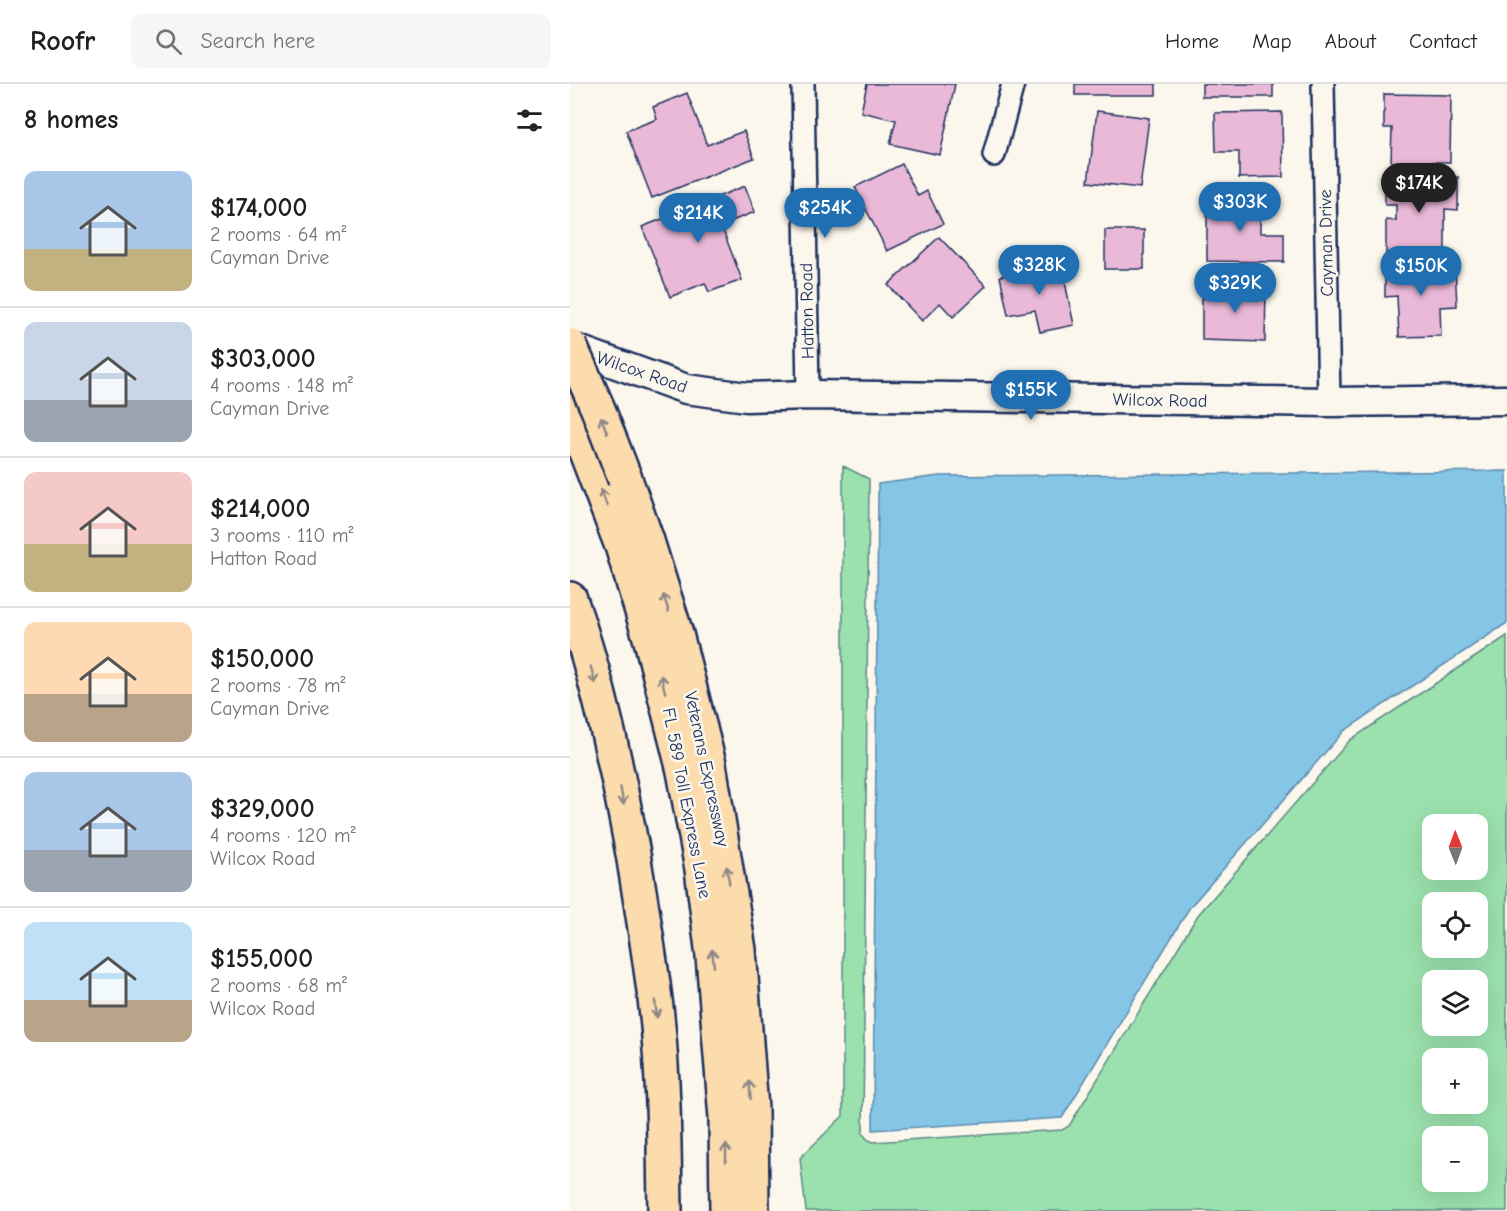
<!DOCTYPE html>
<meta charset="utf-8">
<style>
:root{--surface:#fff;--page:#f6f6f6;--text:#202124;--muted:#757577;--line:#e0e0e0;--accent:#1f6fb2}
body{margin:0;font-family:"Comic Neue",sans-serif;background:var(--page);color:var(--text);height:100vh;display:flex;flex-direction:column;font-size:22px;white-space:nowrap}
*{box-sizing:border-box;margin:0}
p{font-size:20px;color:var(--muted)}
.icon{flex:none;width:33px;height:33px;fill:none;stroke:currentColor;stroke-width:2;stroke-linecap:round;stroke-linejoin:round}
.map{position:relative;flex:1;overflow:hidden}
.panel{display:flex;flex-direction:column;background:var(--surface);width:570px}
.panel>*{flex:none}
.needle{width:39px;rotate:359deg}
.controls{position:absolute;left:852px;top:730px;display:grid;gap:12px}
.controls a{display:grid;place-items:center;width:66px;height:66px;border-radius:12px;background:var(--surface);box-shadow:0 6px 24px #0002;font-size:30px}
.price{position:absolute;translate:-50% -51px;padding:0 14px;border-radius:21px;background:var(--accent);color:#fff;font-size:20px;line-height:39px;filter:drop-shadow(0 2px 3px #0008)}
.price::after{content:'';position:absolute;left:50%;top:36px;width:18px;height:14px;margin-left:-9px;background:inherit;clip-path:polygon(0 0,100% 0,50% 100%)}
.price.selected{background:#222;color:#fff}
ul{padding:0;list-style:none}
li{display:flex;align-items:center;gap:18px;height:150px;padding:0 24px}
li+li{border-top:2px solid var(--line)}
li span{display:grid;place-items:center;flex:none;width:168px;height:120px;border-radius:12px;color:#555}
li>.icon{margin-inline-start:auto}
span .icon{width:72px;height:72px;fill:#fffc;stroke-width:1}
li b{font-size:26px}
h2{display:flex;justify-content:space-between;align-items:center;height:72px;padding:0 24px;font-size:26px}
header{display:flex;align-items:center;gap:36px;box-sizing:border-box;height:84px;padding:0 30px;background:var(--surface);border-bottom:2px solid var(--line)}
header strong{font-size:28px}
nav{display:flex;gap:33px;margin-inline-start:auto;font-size:21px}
.search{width:420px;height:54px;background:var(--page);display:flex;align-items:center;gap:15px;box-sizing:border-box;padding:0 21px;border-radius:12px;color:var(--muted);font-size:22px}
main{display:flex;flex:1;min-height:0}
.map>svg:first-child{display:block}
.green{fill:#9be1ad;stroke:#5b8886;stroke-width:1.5;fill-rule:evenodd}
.water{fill:#85c6e6;stroke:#5b8ab0;stroke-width:1.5}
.building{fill:#ebb9d8;stroke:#1b2f5e;stroke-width:1.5}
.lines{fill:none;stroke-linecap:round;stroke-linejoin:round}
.street-casing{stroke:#1b2f5e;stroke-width:26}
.secondary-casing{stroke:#1b2f5e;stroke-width:33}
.highway-casing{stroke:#1b2f5e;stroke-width:38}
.street{stroke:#fbf7ec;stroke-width:21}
.secondary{stroke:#fbf7ec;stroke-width:28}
.highway{stroke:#fcdcac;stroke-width:33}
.highway-bridge-casing{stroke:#1b2f5e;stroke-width:38;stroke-linecap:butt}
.highway-bridge{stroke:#fcdcac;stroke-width:33}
.oneway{stroke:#8c8685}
.labels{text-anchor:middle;stroke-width:5;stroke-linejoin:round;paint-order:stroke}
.street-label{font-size:18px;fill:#1b2f5e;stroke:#fbf7ec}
</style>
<header>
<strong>Roofr</strong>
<div class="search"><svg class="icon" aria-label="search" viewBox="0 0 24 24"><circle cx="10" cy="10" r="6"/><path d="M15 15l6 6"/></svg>Search here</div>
<nav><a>Home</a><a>Map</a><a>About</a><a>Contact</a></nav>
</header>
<main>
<section class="panel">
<h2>8 homes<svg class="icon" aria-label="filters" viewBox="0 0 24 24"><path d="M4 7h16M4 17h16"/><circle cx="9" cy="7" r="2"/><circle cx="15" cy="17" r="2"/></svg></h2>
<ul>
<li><span style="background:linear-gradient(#a9c7e8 65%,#c2b280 0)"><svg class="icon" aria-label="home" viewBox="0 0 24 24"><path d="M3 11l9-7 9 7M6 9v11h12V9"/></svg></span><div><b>$174,000</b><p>2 rooms · 64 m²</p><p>Cayman Drive</p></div></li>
<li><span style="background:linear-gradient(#c9d6e8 65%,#9aa5b1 0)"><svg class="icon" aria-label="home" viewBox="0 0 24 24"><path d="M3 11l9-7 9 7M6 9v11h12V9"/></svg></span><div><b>$303,000</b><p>4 rooms · 148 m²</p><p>Cayman Drive</p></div></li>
<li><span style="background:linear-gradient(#f6c9c9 60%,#c2b280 0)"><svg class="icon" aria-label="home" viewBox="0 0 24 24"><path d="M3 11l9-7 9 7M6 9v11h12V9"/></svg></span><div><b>$214,000</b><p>3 rooms · 110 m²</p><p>Hatton Road</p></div></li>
<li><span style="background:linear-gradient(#ffd9b3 60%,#b9a48a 0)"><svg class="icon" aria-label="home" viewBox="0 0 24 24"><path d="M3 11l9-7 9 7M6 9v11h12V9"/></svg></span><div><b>$150,000</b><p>2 rooms · 78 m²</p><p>Cayman Drive</p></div></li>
<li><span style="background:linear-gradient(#a9c7e8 65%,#9aa5b1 0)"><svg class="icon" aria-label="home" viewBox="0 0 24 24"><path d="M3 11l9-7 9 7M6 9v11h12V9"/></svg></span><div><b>$329,000</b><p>4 rooms · 120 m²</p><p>Wilcox Road</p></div></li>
<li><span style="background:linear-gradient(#bfe0f5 65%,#b9a48a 0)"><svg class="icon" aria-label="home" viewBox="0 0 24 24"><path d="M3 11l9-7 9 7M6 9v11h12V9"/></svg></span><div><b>$155,000</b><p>2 rooms · 68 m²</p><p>Wilcox Road</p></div></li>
</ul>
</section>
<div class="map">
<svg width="937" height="1127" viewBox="0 0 937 1127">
<rect width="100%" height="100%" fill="#fbf7ec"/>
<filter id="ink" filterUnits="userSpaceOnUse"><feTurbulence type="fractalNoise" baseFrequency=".0167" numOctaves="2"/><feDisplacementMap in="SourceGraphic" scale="12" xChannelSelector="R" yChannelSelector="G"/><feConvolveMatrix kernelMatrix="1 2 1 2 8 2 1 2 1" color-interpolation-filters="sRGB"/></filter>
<g filter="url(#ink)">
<path class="green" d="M 273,382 L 299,395 L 293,1050 L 297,1055 L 303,1058 L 492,1046 L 499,1042 L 628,831 L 780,656 L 937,552 L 937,1127 L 236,1127 L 230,1074 L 273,1032 ZM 862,741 L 908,741 L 908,786 L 862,786 ZM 862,819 L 908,819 L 908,864 L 862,864 ZM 862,897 L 908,897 L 908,942 L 862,942 ZM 862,975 L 908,975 L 908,1020 L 862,1020 ZM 862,1053 L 908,1053 L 908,1098 L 862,1098 Z"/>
<path class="water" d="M 937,387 L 937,539 L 774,647 L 620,823 L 492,1034 L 303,1046 L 308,400 L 369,392 Z"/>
<g class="building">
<path d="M 297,0 L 385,0 L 370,71 L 320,60 L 326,36 L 291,28 Z"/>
<rect x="505" y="0" width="81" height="11"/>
<rect x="632" y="0" width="71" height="13"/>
<path d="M 117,9 L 137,61 L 174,47 L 184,74 L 82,114 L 56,47 L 87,35 L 83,23 Z"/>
<path d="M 814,10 L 881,11 L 880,78 L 821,78 L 822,44 L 814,44 Z"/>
<path d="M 527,27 L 579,34 L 570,104 L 518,98 Z"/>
<path d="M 712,28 L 713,93 L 669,94 L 669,68 L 646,68 L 645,29 Z"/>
<path d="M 332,80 L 348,112 L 357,107 L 373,140 L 317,167 L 285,103 Z"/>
<path d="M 815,93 L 888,93 L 888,126 L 875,125 L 875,170 L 816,170 L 816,136 L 826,137 L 826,121 L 815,121 Z"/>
<path d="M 175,102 L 185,128 L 151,141 L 172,196 L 139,208 L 135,199 L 100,213 L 72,143 Z"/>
<path d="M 637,115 L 690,115 L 690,149 L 714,149 L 714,178 L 637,177 Z"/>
<rect x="535" y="146" width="39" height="39"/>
<path d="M 369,153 L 416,202 L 383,233 L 370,219 L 352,237 L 318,201 Z"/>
<path d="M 491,179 L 504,241 L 470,248 L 465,226 L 438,231 L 430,192 Z"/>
<path d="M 885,182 L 887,222 L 870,223 L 871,252 L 829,253 L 827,212 L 815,213 L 815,184 Z"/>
<path d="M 643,202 L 696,203 L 695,258 L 632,256 L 632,214 L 643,214 Z"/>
</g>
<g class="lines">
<g class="street-casing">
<g id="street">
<path d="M 233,0 L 238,311"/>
<path d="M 753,0 L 759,318"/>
<path d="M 424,71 L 443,0"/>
</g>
</g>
<g class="secondary-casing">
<path id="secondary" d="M 0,263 L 116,305 L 177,313 L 238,311 L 759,318 L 937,316"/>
</g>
<g class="highway-casing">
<g id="highway">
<path d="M 0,326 L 52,462 L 82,560 L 114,687 L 132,785 L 143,872 L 156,1034 L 157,1127"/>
<path d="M 55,395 L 76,454 L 106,550 L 139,680 L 169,866 L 181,1025 L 182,1127"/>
<path d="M 0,515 C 29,598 47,684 63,770 C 72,824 81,878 87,932 C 94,997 94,1062 95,1127"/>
</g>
</g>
<use href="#street" class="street"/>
<use href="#secondary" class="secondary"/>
<use href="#highway" class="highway"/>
<g class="highway-bridge-casing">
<path id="highway-bridge" d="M 0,262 L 28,325 L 55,395"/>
</g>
<use href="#highway-bridge" class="highway-bridge"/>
</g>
<defs><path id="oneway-shaft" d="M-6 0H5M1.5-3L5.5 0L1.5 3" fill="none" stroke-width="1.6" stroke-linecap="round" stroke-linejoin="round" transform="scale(1.5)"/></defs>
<g class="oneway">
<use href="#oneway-shaft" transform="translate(34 341) rotate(-111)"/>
<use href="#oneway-shaft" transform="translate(34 414) rotate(-110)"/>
<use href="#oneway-shaft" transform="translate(96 519) rotate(-107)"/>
<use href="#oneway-shaft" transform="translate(23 591) rotate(75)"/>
<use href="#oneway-shaft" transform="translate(93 600) rotate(-104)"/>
<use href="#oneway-shaft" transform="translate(52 712) rotate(80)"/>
<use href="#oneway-shaft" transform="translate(158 791) rotate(-99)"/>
<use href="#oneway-shaft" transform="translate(143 874) rotate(-96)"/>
<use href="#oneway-shaft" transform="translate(86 925) rotate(83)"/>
<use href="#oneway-shaft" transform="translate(180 1006) rotate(-94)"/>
<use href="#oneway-shaft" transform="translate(156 1069) rotate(-90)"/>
</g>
</g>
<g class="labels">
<g class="street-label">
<text transform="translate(756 159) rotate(-91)" y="6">Cayman Drive</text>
<text transform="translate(237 227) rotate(-91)" y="6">Hatton Road</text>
<text transform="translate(72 288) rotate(19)" y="6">Wilcox Road</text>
<text transform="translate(590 316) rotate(1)" y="6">Wilcox Road</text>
<text transform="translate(137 685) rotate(78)" y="6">Veterans Expressway</text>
<text transform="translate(117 719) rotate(79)" y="6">FL 589 Toll Express Lane</text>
</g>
</g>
</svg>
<div class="controls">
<a><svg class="needle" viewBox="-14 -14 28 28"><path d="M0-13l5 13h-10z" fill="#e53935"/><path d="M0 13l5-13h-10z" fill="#757577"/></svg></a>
<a><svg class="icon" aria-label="locate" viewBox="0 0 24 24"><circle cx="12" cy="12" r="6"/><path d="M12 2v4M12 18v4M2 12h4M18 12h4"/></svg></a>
<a><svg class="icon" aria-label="layers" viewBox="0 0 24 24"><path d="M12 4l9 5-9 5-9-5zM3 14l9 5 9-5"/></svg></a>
<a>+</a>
<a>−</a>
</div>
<b class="price selected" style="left:849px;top:130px">$174K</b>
<b class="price" style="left:670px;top:149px">$303K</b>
<b class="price" style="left:255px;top:155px">$254K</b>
<b class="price" style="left:128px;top:160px">$214K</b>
<b class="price" style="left:469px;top:212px">$328K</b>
<b class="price" style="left:851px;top:213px">$150K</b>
<b class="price" style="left:665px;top:230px">$329K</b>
<b class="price" style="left:461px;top:337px">$155K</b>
</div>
</main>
